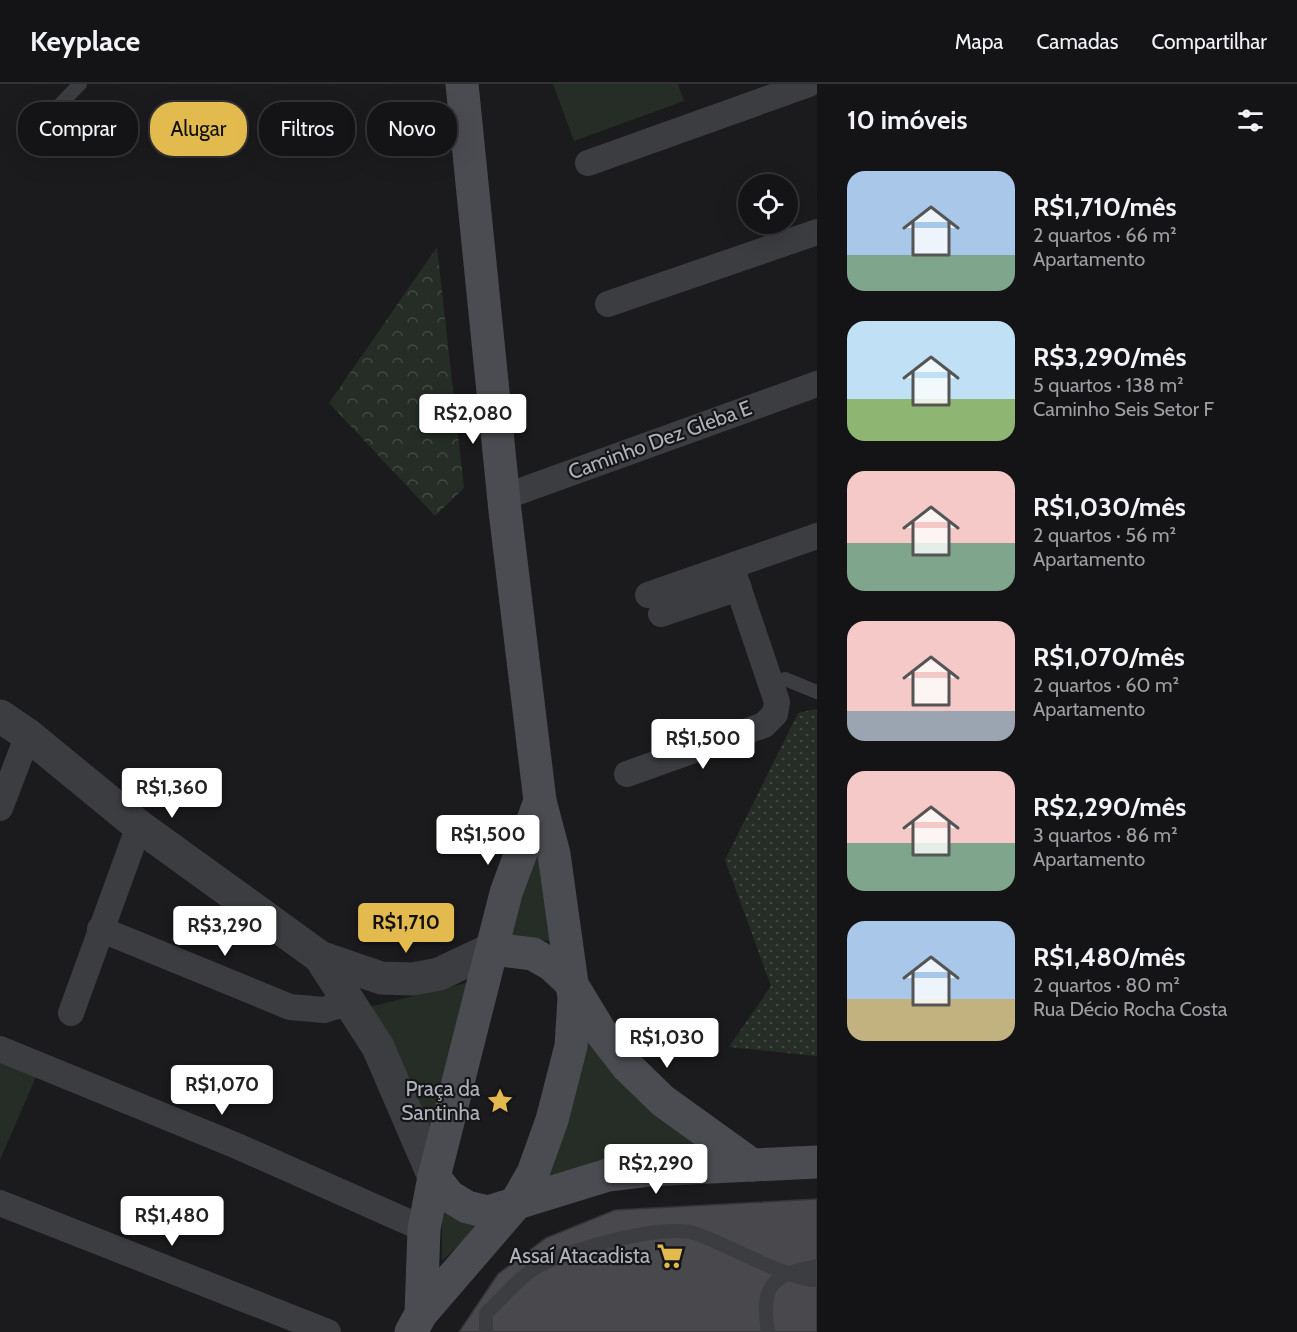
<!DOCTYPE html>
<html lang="pt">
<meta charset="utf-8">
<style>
:root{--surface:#141416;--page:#212123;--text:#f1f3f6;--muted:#9d9ea1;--line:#333335;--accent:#e2ba4d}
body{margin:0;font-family:Cabin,sans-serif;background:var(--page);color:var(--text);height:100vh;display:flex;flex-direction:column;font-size:22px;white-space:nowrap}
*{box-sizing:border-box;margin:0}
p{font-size:20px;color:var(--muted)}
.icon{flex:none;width:33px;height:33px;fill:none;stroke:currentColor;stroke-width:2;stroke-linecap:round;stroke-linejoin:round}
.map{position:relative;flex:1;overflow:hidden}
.panel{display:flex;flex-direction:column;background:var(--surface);width:480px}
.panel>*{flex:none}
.top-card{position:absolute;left:18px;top:18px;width:570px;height:54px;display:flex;gap:12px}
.buttons{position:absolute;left:738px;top:90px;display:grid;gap:12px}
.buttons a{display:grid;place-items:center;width:60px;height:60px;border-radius:50%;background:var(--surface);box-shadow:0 6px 24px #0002,0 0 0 2px var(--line);font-size:30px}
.price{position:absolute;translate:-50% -51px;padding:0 14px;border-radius:6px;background:#fff;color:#222;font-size:20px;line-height:39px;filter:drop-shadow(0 2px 3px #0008)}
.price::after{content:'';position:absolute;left:50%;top:36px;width:18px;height:14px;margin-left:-9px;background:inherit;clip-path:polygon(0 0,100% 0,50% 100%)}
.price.on{background:var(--accent);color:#111}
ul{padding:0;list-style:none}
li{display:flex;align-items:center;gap:18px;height:150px;padding:0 30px}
li span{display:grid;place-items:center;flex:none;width:168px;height:120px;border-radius:18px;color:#555}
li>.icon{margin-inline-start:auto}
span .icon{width:72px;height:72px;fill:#fffc;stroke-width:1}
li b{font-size:26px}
h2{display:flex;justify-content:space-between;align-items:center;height:72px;padding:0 30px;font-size:26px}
.pill{padding:0 21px;border-radius:24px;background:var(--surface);box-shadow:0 6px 24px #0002,0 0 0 2px var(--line);font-size:21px;line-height:54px}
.pill.on{background:var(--accent);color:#111}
header{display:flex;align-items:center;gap:36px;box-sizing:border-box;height:84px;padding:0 30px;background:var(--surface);border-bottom:2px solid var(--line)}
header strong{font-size:28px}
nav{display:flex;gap:33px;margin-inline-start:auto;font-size:21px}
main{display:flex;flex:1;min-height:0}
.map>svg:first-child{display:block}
.grass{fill:url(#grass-dots)}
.forest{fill:url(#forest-crowns)}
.green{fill:#252d26}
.building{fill:#48484d;stroke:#353539;stroke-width:1.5}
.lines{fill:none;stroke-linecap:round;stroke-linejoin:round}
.service{stroke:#3c3d41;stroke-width:14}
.minor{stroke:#3c3d41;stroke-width:26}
.tertiary{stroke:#3c3d41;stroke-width:33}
.secondary{stroke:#4a4c51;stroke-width:33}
.labels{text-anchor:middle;stroke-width:4.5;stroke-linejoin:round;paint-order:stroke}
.street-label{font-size:21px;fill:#afb2bb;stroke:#161618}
.poi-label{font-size:21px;fill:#afb2bb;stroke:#161618;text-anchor:end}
</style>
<header>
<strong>Keyplace</strong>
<nav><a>Mapa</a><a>Camadas</a><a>Compartilhar</a></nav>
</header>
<main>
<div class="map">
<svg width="817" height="1248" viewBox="0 0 817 1248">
<defs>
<pattern id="grass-dots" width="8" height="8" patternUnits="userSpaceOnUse" patternTransform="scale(1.5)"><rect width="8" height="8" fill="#252d26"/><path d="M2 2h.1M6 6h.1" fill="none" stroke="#424944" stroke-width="1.8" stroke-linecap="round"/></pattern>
<pattern id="forest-crowns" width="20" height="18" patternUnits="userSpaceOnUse" patternTransform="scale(1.5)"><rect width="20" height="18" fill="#252d26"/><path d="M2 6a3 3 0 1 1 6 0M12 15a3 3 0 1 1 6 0" fill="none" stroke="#424944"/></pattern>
</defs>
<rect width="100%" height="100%" fill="#1b1b1d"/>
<path class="grass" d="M 817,625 L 817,972 L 729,963 L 771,902 L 725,776 L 798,629 Z"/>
<path class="forest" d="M 437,163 L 464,404 L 435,432 L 329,319 Z"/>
<g class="green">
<path d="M 553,0 L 678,0 L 684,17 L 574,57 Z"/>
<path d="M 537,748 L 552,857 L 510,854 Z"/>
<path d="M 474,897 L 433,1048 L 369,923 Z"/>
<path d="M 584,952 L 702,1061 L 544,1094 Z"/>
<path d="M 0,969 L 39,986 L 0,1076 Z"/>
<path d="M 442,1121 L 479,1141 L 442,1177 Z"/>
</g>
<path class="building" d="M 817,1115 L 817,1248 L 459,1248 L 498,1190 L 546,1154 L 615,1126 Z"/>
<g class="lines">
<g class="service">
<path d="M 48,33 L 80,0"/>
<path d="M 785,595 L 817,608"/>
<path d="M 486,1248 L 486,1229 C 502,1215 519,1193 537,1183 C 567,1166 665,1138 697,1150 C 728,1161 789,1196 817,1196"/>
<path d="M 768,1248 C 761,1201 771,1191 817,1182"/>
</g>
<g class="minor">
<path d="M 588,79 L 809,0"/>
<path d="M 608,220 L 817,148"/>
<path d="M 504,413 L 817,300"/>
<path d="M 648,511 L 817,452"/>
<path d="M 661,530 L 739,504"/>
<path d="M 627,690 L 764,641 L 775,630 L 777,618 L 731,482"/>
<path d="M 0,724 L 28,651"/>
<path d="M 100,845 L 290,923 L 324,926 L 350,918"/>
<path d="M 71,929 L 139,742"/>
<path d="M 0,965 L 237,1062 L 424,1145"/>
<path d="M 0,1119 L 328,1248"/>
</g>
<g class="tertiary">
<path d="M 0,632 L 28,651 L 139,742 L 320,873 L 381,894 L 413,895 L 439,890 L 492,865"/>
<path d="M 320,873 L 378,963 L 434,1093"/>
</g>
<g class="secondary">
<path d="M 492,865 L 533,870 L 552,881 L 571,899 L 600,947 L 628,983 L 663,1017 L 752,1081"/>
<path d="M 434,1093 L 449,1112 L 467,1123 L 488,1128 L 608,1091 L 649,1086 L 817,1078"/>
<path d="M 421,1230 L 424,1145 L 434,1093 L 506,809 L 540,717"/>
<path d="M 411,1248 L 421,1230 L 514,1122 L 533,1089 L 552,1036 L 571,962 L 574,914 L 554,770 L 540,717 L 505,427 L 462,0"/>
</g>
</g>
<defs>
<g id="sight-bare" transform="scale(2.07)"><path d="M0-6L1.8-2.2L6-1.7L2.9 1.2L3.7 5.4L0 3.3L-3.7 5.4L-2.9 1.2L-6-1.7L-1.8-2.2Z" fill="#e2ba4d" stroke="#161618" stroke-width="2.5" paint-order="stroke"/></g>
<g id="supermarket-bare" transform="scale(2.07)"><path d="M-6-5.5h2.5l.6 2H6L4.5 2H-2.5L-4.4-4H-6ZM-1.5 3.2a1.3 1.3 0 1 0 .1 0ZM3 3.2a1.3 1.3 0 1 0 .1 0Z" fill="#e2ba4d" stroke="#161618" stroke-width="2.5" paint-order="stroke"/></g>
</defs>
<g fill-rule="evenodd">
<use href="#sight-bare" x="500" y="1017"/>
<use href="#supermarket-bare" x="670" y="1172"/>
</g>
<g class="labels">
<g class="street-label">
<text transform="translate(660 356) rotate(-20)" y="7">Caminho Dez Gleba E</text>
</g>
<g class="poi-label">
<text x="480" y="1012">Praça da<tspan x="480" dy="24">Santinha</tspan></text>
<text x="650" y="1179">Assaí Atacadista</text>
</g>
</g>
</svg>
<div class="buttons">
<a><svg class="icon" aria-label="locate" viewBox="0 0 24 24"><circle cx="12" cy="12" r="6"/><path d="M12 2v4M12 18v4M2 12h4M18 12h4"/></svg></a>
</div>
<b class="price" style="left:473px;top:361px">R$2,080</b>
<b class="price" style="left:703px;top:686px">R$1,500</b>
<b class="price" style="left:172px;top:735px">R$1,360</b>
<b class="price" style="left:488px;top:782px">R$1,500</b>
<b class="price on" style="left:406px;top:870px">R$1,710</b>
<b class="price" style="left:225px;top:873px">R$3,290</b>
<b class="price" style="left:667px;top:985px">R$1,030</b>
<b class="price" style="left:222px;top:1032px">R$1,070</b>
<b class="price" style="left:656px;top:1111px">R$2,290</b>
<b class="price" style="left:172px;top:1163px">R$1,480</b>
<div class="top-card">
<a class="pill">Comprar</a>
<a class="pill on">Alugar</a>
<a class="pill">Filtros</a>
<a class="pill">Novo</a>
</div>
</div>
<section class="panel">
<h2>10 imóveis<svg class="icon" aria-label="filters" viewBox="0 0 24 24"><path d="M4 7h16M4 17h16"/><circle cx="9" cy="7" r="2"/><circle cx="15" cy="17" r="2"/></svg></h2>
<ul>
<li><span style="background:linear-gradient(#a9c7e8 70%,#7fa58c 0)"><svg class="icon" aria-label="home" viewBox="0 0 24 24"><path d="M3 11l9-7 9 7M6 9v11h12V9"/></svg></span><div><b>R$1,710/mês</b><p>2 quartos · 66 m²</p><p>Apartamento</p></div></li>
<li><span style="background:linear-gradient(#bfe0f5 65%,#8fb573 0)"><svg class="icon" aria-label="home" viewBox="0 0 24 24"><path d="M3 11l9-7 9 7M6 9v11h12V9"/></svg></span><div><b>R$3,290/mês</b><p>5 quartos · 138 m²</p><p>Caminho Seis Setor F</p></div></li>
<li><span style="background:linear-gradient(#f6c9c9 60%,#7fa58c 0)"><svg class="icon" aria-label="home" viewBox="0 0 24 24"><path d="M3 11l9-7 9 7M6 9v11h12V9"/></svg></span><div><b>R$1,030/mês</b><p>2 quartos · 56 m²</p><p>Apartamento</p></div></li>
<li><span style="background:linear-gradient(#f6c9c9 75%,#9aa5b1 0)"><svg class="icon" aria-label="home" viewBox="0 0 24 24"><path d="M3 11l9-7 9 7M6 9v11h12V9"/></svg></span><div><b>R$1,070/mês</b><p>2 quartos · 60 m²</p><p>Apartamento</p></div></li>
<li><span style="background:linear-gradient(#f6c9c9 60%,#7fa58c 0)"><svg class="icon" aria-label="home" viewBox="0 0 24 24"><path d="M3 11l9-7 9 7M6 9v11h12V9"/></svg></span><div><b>R$2,290/mês</b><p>3 quartos · 86 m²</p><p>Apartamento</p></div></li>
<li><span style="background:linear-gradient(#a9c7e8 65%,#c2b280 0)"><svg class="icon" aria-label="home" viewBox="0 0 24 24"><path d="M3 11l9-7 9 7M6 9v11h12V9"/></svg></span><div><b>R$1,480/mês</b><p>2 quartos · 80 m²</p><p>Rua Décio Rocha Costa</p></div></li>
</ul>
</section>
</main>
